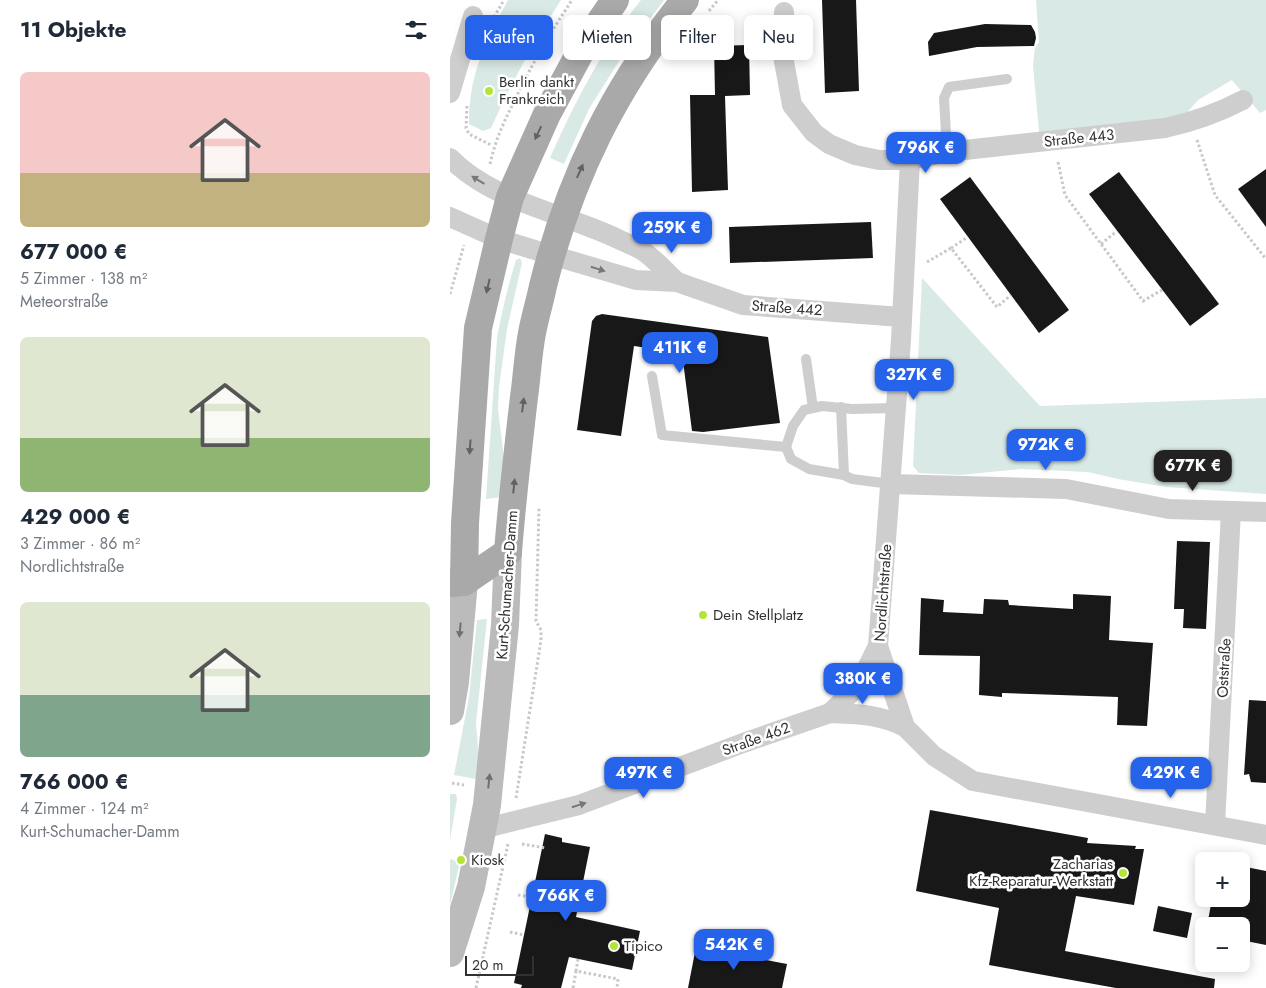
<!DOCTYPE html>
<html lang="de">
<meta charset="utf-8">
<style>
:root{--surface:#fff;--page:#f6f6f7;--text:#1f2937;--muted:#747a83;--accent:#2563eb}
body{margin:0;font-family:Jost,sans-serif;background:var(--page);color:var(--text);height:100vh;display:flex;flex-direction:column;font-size:19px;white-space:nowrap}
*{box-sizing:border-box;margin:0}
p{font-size:16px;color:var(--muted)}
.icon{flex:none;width:28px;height:28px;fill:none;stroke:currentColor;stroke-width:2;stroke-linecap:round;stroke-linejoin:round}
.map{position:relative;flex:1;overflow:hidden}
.drawer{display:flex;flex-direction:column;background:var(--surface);width:450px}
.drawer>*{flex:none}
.banner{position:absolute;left:15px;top:15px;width:475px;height:45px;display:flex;gap:10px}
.tools{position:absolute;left:745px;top:852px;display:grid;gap:10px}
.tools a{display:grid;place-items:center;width:55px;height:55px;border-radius:8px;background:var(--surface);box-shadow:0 2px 12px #0003;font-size:25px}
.scale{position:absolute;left:15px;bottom:12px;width:69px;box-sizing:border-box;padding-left:5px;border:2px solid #313131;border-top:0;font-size:14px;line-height:18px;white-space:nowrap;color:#313131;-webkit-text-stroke:4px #fff;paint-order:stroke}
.price{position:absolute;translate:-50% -42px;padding:0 11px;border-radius:10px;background:var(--accent);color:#fff;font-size:16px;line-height:32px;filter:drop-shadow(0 1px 2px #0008)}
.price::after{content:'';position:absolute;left:50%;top:30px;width:15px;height:11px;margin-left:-8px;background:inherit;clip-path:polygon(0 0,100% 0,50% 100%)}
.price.current{background:#222;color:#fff}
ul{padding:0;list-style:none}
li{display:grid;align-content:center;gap:10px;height:265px;padding:0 20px}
li span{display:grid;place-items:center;height:155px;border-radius:8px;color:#555}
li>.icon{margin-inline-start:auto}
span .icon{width:90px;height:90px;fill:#fffc;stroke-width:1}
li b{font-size:21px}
h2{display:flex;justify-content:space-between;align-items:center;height:60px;padding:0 20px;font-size:21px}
.chip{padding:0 18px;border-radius:8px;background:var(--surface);box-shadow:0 2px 12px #0003;font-size:18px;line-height:45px}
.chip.current{background:var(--accent);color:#fff}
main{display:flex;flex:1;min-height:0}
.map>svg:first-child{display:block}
.green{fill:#d9e9e6}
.building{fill:#181818}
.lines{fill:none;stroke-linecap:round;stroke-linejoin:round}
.path{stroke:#c8c8c8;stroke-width:3;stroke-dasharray:2.5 2.5;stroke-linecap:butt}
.service{stroke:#cecece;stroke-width:10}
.minor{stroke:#cecece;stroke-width:20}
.secondary{stroke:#bbb;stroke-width:28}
.primary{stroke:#a9a9a9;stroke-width:28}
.oneway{fill:#616161}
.oneway2{fill:#787878}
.oneway3{fill:#6f6f6f}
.poi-dot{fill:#b4e536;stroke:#fff;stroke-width:2}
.labels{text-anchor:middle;stroke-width:5;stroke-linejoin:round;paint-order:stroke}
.poi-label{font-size:15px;fill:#313131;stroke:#fff;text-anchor:start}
.street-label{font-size:15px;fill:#313131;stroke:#fff}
</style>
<main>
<section class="drawer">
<h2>11 Objekte<svg class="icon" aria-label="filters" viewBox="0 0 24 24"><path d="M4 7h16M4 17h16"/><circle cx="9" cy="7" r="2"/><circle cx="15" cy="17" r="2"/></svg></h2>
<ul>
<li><span style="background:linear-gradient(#f6c9c9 65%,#c2b280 0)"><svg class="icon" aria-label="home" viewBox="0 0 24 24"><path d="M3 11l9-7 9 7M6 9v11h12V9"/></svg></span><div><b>677 000 €</b><p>5 Zimmer · 138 m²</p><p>Meteorstraße</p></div></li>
<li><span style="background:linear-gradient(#dfe7d0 65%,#8fb573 0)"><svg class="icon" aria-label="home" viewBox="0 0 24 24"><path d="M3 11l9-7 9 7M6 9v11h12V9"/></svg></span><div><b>429 000 €</b><p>3 Zimmer · 86 m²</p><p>Nordlichtstraße</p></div></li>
<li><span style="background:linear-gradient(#dfe7d0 60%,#7fa58c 0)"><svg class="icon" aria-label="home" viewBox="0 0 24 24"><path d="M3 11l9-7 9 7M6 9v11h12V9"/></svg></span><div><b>766 000 €</b><p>4 Zimmer · 124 m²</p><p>Kurt-Schumacher-Damm</p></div></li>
</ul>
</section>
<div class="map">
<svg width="816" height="988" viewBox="0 0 816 988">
<rect width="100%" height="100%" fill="#fff"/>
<g class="green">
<path d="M 58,0 L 111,0 C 84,41 61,84 41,128 L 33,131 L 19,124 C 19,74 35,43 58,0 Z"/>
<path d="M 191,0 L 214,0 L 169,61 L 139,109 L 114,164 L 100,158 C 125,102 152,49 191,0 Z"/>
<path d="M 586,0 L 816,0 L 816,110 L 810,113 L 782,80 L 748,100 L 734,116 L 712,120 L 589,132 L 583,65 L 585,48 L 589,42 Z"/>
<path d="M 70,258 L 72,263 L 57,329 L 49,387 L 48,409 L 54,459 L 52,497 L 36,499 L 47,338 C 52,311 58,286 66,260 Z"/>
<path d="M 472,278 L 590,406 L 816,398 L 816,494 L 716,487 L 668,479 L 638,472 L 571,469 L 510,475 L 469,473 L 463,466 Z"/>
<path d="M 37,619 L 26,723 L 29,761 L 26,779 L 4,775 L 19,697 L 27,620 Z"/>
<path d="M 0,794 L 6,794 L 7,799 L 0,840 Z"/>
<path d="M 0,859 L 10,862 L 0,905 Z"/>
</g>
<g class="building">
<path d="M 372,0 L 406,0 L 409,91 L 375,93 Z"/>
<path d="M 535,24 L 581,25 L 585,32 L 586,38 L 584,46 L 527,47 L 479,56 L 478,42 L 484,33 Z"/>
<path d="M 299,45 L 300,95 L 275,96 L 278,190 L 242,192 L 240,95 L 265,95 L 264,46 Z"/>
<path d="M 816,169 L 816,227 L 788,189 Z"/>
<path d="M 669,172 L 769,304 L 740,326 L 639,194 Z"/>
<path d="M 520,177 L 619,310 L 589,333 L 490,199 Z"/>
<path d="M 421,222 L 423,258 L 280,263 L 279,227 Z"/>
<path d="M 152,314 L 318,337 L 330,423 L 253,432 L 242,431 L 232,353 L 184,346 L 171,436 L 127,430 L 142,321 L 146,316 Z"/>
<path d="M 727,541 L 760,542 L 756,629 L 733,628 L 734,609 L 724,609 Z"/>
<path d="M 623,594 L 661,596 L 659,640 L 703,643 L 697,726 L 667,725 L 668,697 L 552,693 L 552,697 L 529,695 L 530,656 L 469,655 L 471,598 L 494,600 L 493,612 L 533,614 L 534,599 L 558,600 L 559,605 L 623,609 Z"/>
<path d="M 799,700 L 816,701 L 816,783 L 801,782 L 799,774 L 794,775 Z"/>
<path d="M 480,810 L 638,838 L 637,843 L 686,846 L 685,849 L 694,849 L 684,905 L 626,896 L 615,951 L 765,979 L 764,988 L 666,988 L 539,965 L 549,908 L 466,891 Z"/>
<path d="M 95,834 L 112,838 L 112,842 L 140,847 L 126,917 L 190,931 L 182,970 L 119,957 L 111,988 L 71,988 L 72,985 L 64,983 Z"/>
<path d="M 791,866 L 816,871 L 816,945 L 791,940 L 791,926 L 757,926 L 762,899 L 791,899 Z"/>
<path d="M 708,906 L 742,913 L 737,938 L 703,931 Z"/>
<path d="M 246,947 L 337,964 L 332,988 L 238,988 Z"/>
</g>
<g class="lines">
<g class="path">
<path d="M 259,11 L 268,0"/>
<path d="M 44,17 L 54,0"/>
<path d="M 17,106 L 16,128 L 19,134 L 41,145"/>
<path d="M 747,140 L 765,195 L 816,259"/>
<path d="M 608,162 L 615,195 L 693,301 L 712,290"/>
<path d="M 40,164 C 45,141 54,121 65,100 C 81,65 101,32 122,0"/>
<path d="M 651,244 L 667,231"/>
<path d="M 501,248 L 518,237"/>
<path d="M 477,262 L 501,248 L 547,307 L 561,295"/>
<path d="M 0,294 L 14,245"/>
<path d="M 2,783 L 14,785"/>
<path d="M 66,798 L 91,640 L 91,630 L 86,621 L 89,508"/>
<path d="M 72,844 L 96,848"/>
<path d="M 68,895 L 87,898"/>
<path d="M 60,932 L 74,935"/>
<path d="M 128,959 L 126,971 L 168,979 L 167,988"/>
<path d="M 26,988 L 58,844"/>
<path d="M 123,988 L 126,971"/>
</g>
<g class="service">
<path d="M 497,152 L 494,98 L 499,87 L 557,79"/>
<path d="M 356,359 L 363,408"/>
<path d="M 202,376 L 212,435 L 336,447 L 343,426 L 354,410 L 372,406 L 402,409 L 446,408"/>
<path d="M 391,407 L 394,475 L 402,479 L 441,484"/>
<path d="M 336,447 L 341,459 L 359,469 L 394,475"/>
</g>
<g class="minor">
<path d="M 334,12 L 333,56 L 342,105 L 364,133 L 379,144 L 405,155 L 429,160 L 460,160 L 497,152 L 715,128 C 743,122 768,113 793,100"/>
<path d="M 0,93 L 23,16"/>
<path d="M 0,158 C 43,202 114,213 168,239 C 176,243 185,246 193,251 C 205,259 216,272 227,282"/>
<path d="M 460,160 L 451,340 L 428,646 L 455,727 L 484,756 L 523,781 L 816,835"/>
<path d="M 0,217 L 49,239 L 101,255 L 186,280 L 227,282 L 293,305 L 451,317"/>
<path d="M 441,484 L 616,489 L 719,509 L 816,512"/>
<path d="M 380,713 C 409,714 429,714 455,727"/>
<path d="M 765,825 L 781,511"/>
<path d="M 32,829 L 129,805 L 293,743 L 380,713 L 408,686 L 428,646"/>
</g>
<g class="secondary">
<path d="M 0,711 L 5,682 L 14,582"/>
<path d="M 0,953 L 21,887 L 37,805 L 55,625 L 58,552"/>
</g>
<g class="primary">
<path d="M 58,552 C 62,500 68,449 74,397 C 77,376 78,354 82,333 C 85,317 90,301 93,286 C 120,177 164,88 235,0"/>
<path d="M 14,582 L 15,523 L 28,328 L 49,239 L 60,197 L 97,114 L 133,47 L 165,0"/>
<path d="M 1,583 L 14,582 L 58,552"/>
</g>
</g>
<defs><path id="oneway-solid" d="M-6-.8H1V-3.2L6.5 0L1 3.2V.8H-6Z" transform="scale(1.25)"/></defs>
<g class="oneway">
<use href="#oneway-solid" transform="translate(88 133) rotate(115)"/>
<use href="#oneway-solid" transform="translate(130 171) rotate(-66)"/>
<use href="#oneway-solid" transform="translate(38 286) rotate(103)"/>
<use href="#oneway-solid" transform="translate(73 405) rotate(-83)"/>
<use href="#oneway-solid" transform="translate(20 447) rotate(94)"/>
<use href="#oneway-solid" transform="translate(64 486) rotate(-84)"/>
</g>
<g class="oneway2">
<use href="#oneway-solid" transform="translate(28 180) rotate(-149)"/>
<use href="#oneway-solid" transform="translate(148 269) rotate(17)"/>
<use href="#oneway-solid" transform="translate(129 805) rotate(-18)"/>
</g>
<g class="oneway3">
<use href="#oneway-solid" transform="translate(10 630) rotate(95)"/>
<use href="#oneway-solid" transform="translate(39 781) rotate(-84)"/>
</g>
<g class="poi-dot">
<circle cx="39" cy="91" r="5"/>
<circle cx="253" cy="615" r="5"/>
<circle cx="11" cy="860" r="5"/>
<circle cx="673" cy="873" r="5"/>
<circle cx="164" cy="946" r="5"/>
</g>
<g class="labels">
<g class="poi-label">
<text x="49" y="87">Berlin dankt<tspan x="49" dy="17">Frankreich</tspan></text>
<text x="263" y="620">Dein Stellplatz</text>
<text x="21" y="865">Kiosk</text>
<text x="663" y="869" text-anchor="end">Zacharias<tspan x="663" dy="17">Kfz-Reparatur-Werkstatt</tspan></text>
<text x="174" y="951">Tipico</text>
</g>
<g class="street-label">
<text transform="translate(629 138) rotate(-6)" y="5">Straße 443</text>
<text transform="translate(337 308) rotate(4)" y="5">Straße 442</text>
<text transform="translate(57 585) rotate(-86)" y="5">Kurt-Schumacher-Damm</text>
<text transform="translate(433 593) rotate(-86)" y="5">Nordlichtstraße</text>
<text transform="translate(774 668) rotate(-87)" y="5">Oststraße</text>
<text transform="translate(306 739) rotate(-20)" y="5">Straße 462</text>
</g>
</g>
</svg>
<div class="tools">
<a>+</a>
<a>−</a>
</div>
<div class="scale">20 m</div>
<b class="price" style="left:476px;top:174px">796K €</b>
<b class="price" style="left:222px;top:254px">259K €</b>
<b class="price" style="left:230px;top:374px">411K €</b>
<b class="price" style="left:464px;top:401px">327K €</b>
<b class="price" style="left:596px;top:471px">972K €</b>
<b class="price current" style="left:743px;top:492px">677K €</b>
<b class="price" style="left:413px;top:705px">380K €</b>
<b class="price" style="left:194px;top:799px">497K €</b>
<b class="price" style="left:721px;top:799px">429K €</b>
<b class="price" style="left:116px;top:922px">766K €</b>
<b class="price" style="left:284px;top:971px">542K €</b>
<div class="banner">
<a class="chip current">Kaufen</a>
<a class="chip">Mieten</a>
<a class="chip">Filter</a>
<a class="chip">Neu</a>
</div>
</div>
</main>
